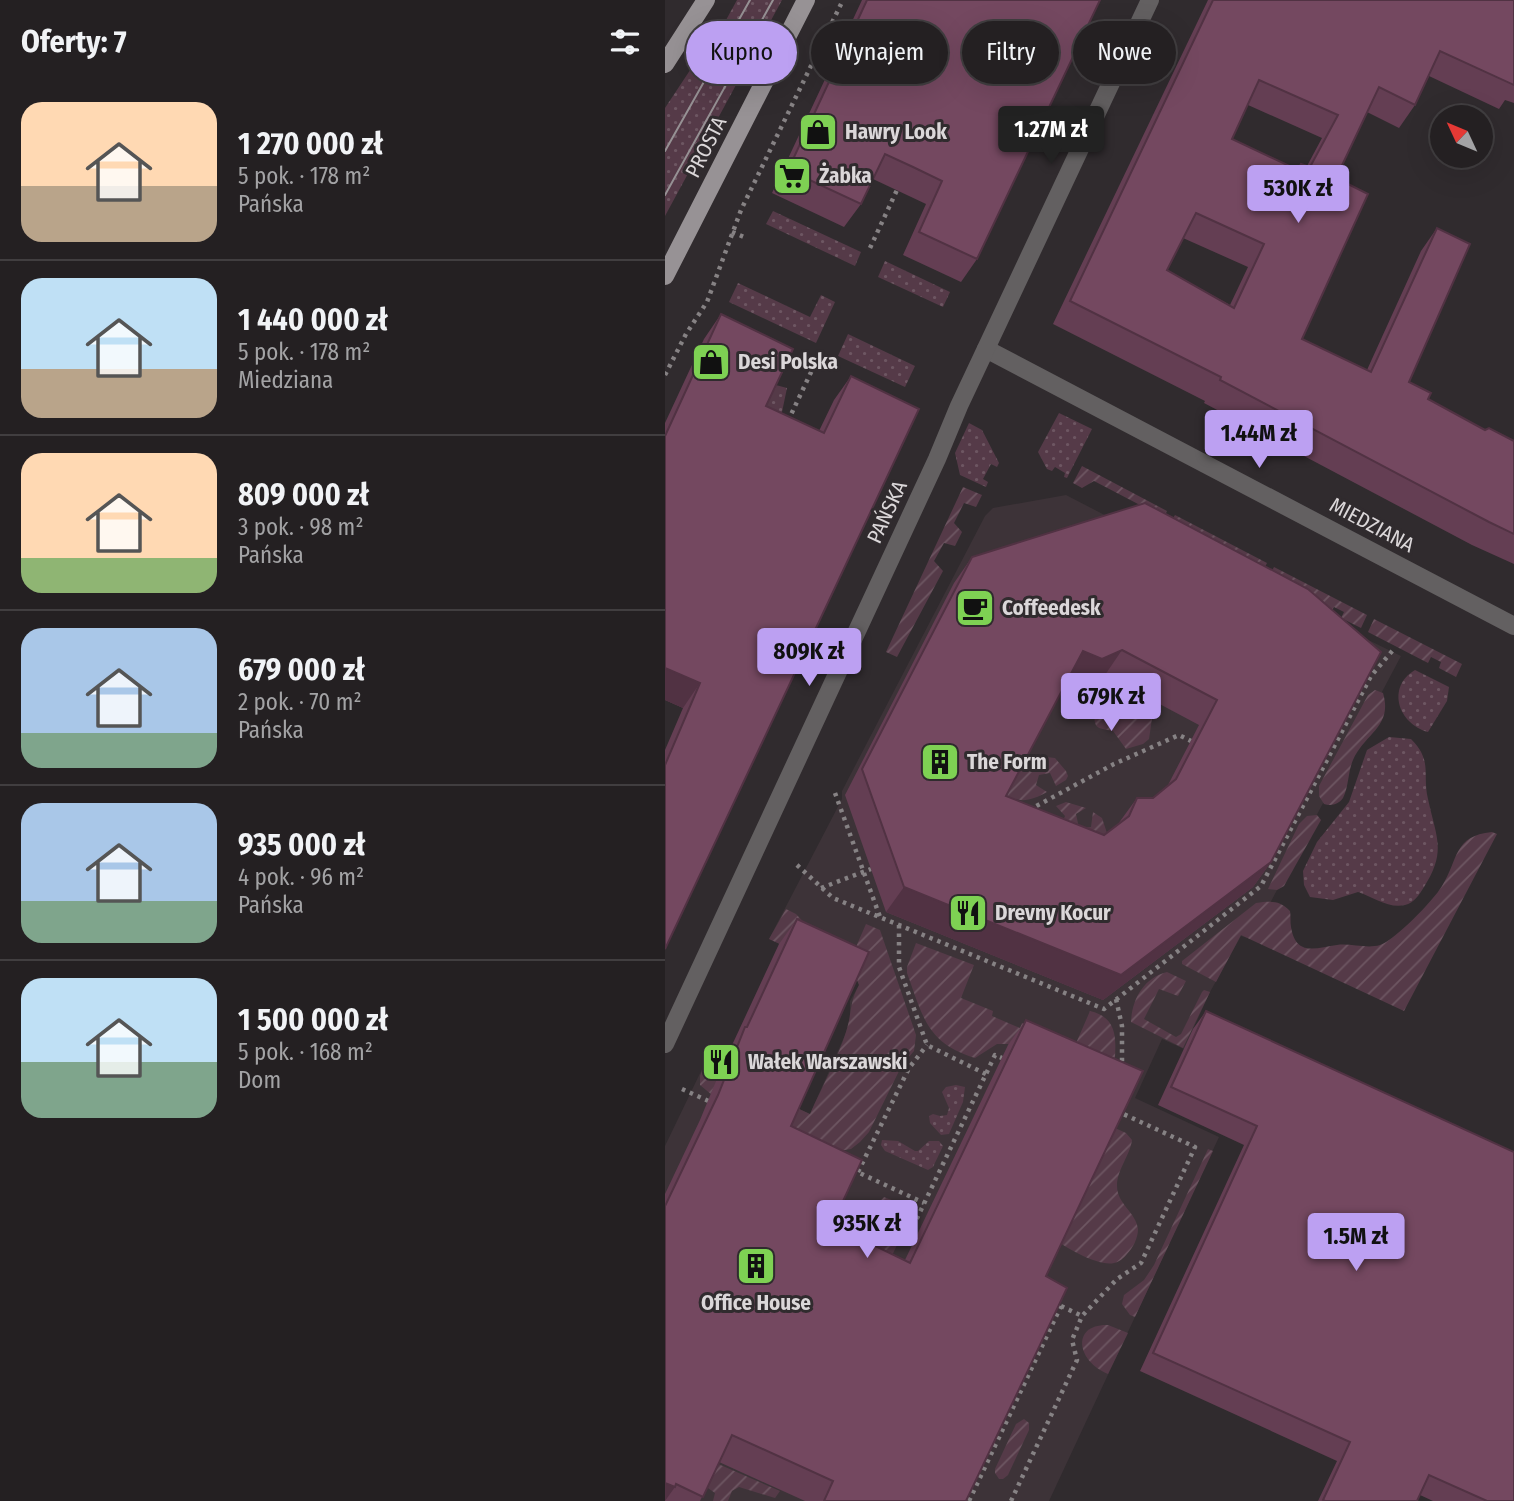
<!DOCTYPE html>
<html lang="pl">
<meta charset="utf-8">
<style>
:root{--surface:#242022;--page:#2c282a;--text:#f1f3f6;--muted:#a3a3a5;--line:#413e40;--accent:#bca0f2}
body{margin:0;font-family:"Fira Sans Condensed",sans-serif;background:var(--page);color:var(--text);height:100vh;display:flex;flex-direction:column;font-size:26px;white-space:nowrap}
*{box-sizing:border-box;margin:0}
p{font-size:23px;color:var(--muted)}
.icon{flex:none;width:38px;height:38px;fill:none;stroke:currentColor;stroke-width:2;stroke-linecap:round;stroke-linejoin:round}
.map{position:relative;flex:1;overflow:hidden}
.details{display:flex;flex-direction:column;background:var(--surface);width:665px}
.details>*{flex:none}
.hud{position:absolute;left:21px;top:21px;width:665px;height:63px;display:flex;gap:14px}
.needle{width:46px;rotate:314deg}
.tools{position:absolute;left:765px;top:105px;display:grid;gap:14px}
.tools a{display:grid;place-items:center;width:63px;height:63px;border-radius:50%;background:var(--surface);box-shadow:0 7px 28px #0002,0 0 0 2px var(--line);font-size:35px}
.price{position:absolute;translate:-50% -60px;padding:0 16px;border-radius:7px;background:var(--accent);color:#111;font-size:23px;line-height:46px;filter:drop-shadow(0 2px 4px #0008)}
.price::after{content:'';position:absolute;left:50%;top:42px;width:21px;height:16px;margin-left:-10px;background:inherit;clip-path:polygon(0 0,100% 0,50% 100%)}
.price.active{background:#222;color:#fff}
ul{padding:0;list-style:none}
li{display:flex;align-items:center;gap:21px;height:175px;padding:0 21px}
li+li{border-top:2px solid var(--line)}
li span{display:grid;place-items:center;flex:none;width:196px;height:140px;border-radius:21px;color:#555}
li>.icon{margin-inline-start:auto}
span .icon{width:84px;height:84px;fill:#fffc;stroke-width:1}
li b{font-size:30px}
h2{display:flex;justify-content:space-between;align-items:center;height:84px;padding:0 21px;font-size:30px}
.pill{padding:0 24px;border-radius:32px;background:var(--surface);box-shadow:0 7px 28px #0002,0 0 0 2px var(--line);font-size:24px;line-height:63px}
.pill.active{background:var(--accent);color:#111}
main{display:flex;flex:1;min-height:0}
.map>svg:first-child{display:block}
.built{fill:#3d3338}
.grass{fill:url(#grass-dots)}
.garden{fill:url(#garden-furrows)}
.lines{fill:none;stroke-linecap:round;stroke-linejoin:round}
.path{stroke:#868284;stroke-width:4.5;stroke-dasharray:3.5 5;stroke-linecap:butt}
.minor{stroke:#636061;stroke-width:18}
.major{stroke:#979295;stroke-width:18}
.tram{stroke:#969194;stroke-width:2}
.wall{fill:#643e53;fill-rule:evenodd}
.shaded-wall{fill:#513243}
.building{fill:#744860;stroke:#513243;stroke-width:2;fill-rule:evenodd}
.labels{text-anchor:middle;stroke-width:6;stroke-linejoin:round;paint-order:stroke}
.poi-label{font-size:21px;font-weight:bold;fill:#dbd7d9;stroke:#302b2e;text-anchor:start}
.street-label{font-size:21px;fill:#dbd7d9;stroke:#302b2e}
</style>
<main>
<section class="details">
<h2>Oferty: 7<svg class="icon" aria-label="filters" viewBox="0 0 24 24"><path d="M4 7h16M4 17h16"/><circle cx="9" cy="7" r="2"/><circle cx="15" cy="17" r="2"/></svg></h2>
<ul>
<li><span style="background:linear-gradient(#ffd9b3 60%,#b9a48a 0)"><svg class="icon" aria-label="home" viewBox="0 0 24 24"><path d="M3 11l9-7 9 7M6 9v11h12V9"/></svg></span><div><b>1 270 000 zł</b><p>5 pok. · 178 m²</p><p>Pańska</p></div></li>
<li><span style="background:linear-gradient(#bfe0f5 65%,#b9a48a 0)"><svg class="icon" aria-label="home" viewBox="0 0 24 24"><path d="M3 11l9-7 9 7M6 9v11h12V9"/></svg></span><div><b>1 440 000 zł</b><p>5 pok. · 178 m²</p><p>Miedziana</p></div></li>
<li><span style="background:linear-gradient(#ffd9b3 75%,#8fb573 0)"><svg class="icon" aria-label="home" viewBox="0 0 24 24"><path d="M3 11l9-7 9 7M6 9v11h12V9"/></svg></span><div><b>809 000 zł</b><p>3 pok. · 98 m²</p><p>Pańska</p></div></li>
<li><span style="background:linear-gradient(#a9c7e8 75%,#7fa58c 0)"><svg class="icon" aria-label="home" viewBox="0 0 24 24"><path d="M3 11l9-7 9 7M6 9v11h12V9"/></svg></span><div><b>679 000 zł</b><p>2 pok. · 70 m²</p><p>Pańska</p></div></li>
<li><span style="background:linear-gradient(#a9c7e8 70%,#7fa58c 0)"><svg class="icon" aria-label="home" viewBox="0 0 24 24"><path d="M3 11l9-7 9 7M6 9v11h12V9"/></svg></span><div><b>935 000 zł</b><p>4 pok. · 96 m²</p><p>Pańska</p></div></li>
<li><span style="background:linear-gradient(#bfe0f5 60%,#7fa58c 0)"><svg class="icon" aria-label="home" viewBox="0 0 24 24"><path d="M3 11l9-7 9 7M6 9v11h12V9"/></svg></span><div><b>1 500 000 zł</b><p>5 pok. · 168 m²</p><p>Dom</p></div></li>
</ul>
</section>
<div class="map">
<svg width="849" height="1501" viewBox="0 0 849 1501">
<defs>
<pattern id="grass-dots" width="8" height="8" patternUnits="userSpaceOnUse" patternTransform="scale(1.75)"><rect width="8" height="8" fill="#553a48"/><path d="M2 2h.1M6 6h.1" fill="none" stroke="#6d5662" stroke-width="1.8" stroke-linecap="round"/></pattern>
<pattern id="garden-furrows" width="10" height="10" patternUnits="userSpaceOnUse" patternTransform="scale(1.75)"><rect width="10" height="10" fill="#553a48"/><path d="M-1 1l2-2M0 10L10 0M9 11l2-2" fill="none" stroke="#6d5662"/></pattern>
</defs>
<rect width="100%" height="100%" fill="#302b2e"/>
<path class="built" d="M 401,495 L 625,611 L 687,632 L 736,656 L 586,939 L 576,936 L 545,992 L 519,1049 L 497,1039 L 470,1098 L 554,1137 L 384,1501 L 0,1501 L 0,1146 L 39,1065 L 145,1114 L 180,1035 L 185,1018 L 185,1001 L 194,985 L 192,980 L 104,939 L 177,799 L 177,791 L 320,516 L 328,508 Z"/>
<g class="grass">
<path d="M 72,0 L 117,0 L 0,216 L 0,108 L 45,40 L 49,42 Z"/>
<path d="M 108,211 L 196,252 L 190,266 L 101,224 Z"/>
<path d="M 220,261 L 285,292 L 278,307 L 213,277 Z"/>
<path d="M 73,283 L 145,317 L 156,295 L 170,302 L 151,343 L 64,302 Z"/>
<path d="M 183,334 L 250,366 L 240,387 L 173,356 Z"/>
<path d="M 107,384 L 122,388 L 117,412 L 105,437 L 86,428 Z"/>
<path d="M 394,413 L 427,429 L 402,478 L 399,477 L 400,473 L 390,467 L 387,471 L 382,469 L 373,452 Z"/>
<path d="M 304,423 L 317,430 L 334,463 L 332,467 L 326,464 L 318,479 L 323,482 L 321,487 L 295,475 L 290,453 Z"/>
<path d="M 750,670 L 784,687 L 782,701 L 763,732 C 733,724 721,687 750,670 Z"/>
<path d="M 724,737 L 746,739 C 768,761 757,774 763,799 C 771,837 782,851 759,887 C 754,895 749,903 740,905 C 724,909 708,897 693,892 L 668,900 L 645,897 L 639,885 L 638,871 L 652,842 L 684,802 L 702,750 Z"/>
<path d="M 291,1085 L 300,1087 L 298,1102 L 284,1134 L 276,1135 L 265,1123 L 264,1116 L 268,1114 L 275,1116 L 282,1115 L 284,1108 L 277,1092 L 281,1087 Z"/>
<path d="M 217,1140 L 233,1141 L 250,1151 L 253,1151 L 264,1141 L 274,1141 L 278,1146 L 268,1167 L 263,1170 L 220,1151 L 216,1145 Z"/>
</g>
<g class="garden">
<path d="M 417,466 L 502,511 L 493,528 L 474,518 L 473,504 L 429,481 L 417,488 L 408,483 Z"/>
<path d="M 298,487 L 317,495 L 311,507 L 299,503 L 289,523 L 297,532 L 290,546 L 279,543 L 269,561 L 278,571 L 232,657 L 221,652 Z"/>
<path d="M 510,515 L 602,563 L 593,580 L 500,531 Z"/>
<path d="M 609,567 L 702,615 L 696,628 L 676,618 L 679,612 L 669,607 L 666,612 L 600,584 Z"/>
<path d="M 709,619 L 797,664 L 791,677 L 774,668 L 776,662 L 766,657 L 763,663 L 703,632 Z"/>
<path d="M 440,679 L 489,705 L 484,739 L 478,744 L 461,749 L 448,731 C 431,728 428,729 430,708 L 438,717 L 448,713 L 450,709 L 446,698 L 432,700 L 436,681 Z"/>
<path d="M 710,690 L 718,693 C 728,727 700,733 688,760 C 683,771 684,786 678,798 C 673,805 666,806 659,804 L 654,796 L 654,786 L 703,695 Z"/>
<path d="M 363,755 L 390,758 L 401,771 L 403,776 L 401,780 L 391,786 L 385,773 L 374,775 L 371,785 L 382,792 C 368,800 355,804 341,795 Z"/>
<path d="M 401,802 L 421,808 L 411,814 L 414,828 L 426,827 L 428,812 L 437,818 L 444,839 L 395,828 L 400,816 L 391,806 Z"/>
<path d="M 652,815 L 656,820 L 619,886 L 612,890 L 603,889 L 634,824 L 642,816 Z"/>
<path d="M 827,832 L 832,834 L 739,1011 L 576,935 L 551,982 L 517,964 L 517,961 L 591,903 C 606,901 614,900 625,911 C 626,917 625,922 626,927 C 631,957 651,948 672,945 C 685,943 702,949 715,945 C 730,940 768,901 777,886 C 794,859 788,836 827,832 Z"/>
<path d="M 121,909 L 131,914 L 144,928 L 190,949 L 201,924 L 215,930 L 251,1035 L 249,1051 L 237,1065 L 204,1132 L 195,1142 L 186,1149 L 174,1151 L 47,1095 L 35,1085 L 35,1076 L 39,1065 L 145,1114 C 157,1087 172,1060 181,1032 C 187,1014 184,1003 194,985 L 192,980 L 104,939 Z"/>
<path d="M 251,943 L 309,965 L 296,998 L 328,1011 L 327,1016 L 355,1028 L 357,1023 L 407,1044 L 412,1041 L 425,1011 C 459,1019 449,1049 449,1077 L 433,1086 L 343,1044 L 332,1044 L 310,1058 C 261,1043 258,1016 242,973 L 242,967 Z"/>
<path d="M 502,972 L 521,981 L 513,996 L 494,989 L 479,1019 L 511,1037 L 516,1034 L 537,992 L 539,990 L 545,992 L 518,1048 L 466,1022 C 467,1000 478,978 502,972 Z"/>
<path d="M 450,1128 L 461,1133 L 467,1140 C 465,1156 452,1169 452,1186 C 452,1204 471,1212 473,1229 C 473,1238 468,1248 462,1254 C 459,1258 454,1262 449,1263 C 435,1267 400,1248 390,1239 Z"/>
<path d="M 543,1149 L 548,1151 L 470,1317 L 465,1315 L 457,1304 L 459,1295 L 479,1280 L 489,1265 Z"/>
<path d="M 219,1197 L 244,1207 L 247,1213 L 216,1279 L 153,1249 L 172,1209 L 178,1218 L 169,1236 L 204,1243 C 218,1231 208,1222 209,1207 Z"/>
<path d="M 443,1325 L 463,1333 L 443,1374 C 411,1361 406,1324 443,1325 Z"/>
<path d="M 359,1419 L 364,1423 L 364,1430 L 343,1475 L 338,1479 L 334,1479 L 330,1473 L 330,1469 L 351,1424 Z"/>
<path d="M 51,1463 L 115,1491 L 110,1498 L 74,1487 L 67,1491 L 63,1501 L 48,1501 L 50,1493 L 40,1486 Z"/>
</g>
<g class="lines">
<g class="path">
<path d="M 67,232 L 79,237"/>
<path d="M 205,248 L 232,190"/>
<path d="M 0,375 L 21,334 L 42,302 L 76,210 L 178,0"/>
<path d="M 123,421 L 148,368"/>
<path d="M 170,793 L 215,917"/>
<path d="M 364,810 L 449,764 L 514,735 L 526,741"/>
<path d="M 132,865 L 168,898 L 439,1009 L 596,886 L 706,676 L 728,650"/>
<path d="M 156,888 L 206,869"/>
<path d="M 234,925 L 234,967 L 262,1045 L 321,1074"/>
<path d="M 451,999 L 457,1026 L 457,1065"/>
<path d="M 17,1089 L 48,1103"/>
<path d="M 188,1170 L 259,1203"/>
<path d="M 193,1172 L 244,1068 L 262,1045"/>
<path d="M 251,1238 L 244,1235 L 321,1074 L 330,1055 L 337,1058"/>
<path d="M 396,1306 L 417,1316"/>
<path d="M 304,1501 L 396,1306"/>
<path d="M 346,1501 L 412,1360 L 407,1340 L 417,1316 L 452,1279 L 476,1263 L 530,1147 L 454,1112"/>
</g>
<g class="minor">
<path d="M 321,349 L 849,626"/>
<path d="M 0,1044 L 272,459 L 294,406 L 485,0"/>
</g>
<g class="major">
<path d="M 0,64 L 41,0"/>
<path d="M 0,276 L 141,0"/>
</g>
<g class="tram">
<path d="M 0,151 L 85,0"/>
<path d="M 0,195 L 108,0"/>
</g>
</g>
<g class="wall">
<path d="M 197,0 L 435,0 L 312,259 L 296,282 L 238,255 L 261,204 L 208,179 L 196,204 L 179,227 L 107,193 Z"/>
<path d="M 543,0 L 849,0 L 849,103 L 840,100 L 834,109 L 764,76 L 750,105 L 734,128 L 702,112 L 671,178 L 637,339 L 702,370 L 756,251 L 772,228 L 744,382 L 763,399 L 820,430 L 849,441 L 849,564 L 807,545 L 539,403 L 540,401 L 388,324 ZM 583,105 L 657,138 L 642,166 L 636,164 L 633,170 L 567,139 ZM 518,238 L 583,267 L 565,305 L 502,270 Z"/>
<path d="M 56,314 L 101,406 L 154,431 L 169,400 L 186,376 L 0,949 L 0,750 L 18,708 L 0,700 L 0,423 L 39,339 Z"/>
<path d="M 307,557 L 643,589 L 606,862 L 588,887 L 438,1000 L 221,912 L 180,795 L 289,583 ZM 440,675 L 534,725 L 503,785 L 488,798 L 472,798 L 453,824 L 439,835 L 341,796 L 404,678 L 419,684 Z"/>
<path d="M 132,919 L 126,1126 L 167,1225 L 240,1260 L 343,1045 L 361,1020 L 381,1276 L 301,1501 L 140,1501 L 54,1462 L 35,1501 L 0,1501 L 0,1194 L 35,1120 L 63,1052 L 68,1043 L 114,944 Z"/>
<path d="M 541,1011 L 849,1501 L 768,1501 L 755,1495 L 752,1501 L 653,1501 L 672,1461 L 475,1371 L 579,1145 L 493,1105 L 528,1029 Z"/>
</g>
<g class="shaded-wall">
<path d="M 457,650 L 440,675 L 419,684 L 400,677 L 418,651 Z"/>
<path d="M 0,668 L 35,683 L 18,708 L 0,700 Z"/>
<path d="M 606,862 L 588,887 L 438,1000 L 221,912 L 239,887 Z"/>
<path d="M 0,1483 L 10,1487 L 0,1501 Z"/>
</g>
<g class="building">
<path d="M 202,0 L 435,0 L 312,259 L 254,232 L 277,181 L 248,167 L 220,154 L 196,204 L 123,170 Z"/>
<path d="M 548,0 L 849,0 L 849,85 L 775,51 L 750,105 L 714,87 L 671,178 L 703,194 L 637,339 L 706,372 L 772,228 L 805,244 L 744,382 L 766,393 L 763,399 L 820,430 L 824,428 L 849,441 L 849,534 L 824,522 L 555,380 L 556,377 L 405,301 ZM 594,80 L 673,115 L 645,167 L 636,164 L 633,170 L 567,139 ZM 531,213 L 599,244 L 569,308 L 502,270 Z"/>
<path d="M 56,314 L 128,349 L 101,406 L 159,433 L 186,376 L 254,409 L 0,949 L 0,765 L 35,683 L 0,668 L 0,436 Z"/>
<path d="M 480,503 L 643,589 L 716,652 L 606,862 L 456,975 L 239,887 L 197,769 L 307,557 ZM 457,650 L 552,700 L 511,779 L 488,798 L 472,798 L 464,816 L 439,835 L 341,796 L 418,651 L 437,659 Z"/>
<path d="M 132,919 L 204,952 L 126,1126 L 197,1160 L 167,1225 L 245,1263 L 361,1020 L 478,1071 L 381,1276 L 402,1288 L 301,1501 L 159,1501 L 168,1481 L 67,1435 L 38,1497 L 11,1484 L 10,1487 L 0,1483 L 0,1206 L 53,1095 L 80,1027 L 82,1027 Z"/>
<path d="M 541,1011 L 849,1152 L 849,1501 L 822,1501 L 764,1475 L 752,1501 L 660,1501 L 658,1500 L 685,1442 L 488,1353 L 592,1126 L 506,1087 Z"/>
</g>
<defs>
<g id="shop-square" transform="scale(2.0125)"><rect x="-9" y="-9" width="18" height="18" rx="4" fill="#7ed153" stroke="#302b2e"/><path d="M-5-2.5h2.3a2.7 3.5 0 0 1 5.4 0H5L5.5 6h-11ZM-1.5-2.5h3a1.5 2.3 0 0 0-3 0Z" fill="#111"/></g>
<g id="supermarket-square" transform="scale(2.0125)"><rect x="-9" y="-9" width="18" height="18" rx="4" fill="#7ed153" stroke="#302b2e"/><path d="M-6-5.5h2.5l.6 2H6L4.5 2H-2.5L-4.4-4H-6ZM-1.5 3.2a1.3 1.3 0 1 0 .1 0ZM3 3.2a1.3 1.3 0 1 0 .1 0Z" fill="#111"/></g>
<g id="cafe-square" transform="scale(2.0125)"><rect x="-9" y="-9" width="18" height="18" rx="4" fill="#7ed153" stroke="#302b2e"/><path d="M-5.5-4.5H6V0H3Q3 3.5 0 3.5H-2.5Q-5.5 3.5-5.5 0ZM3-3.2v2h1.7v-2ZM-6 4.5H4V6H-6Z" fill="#111"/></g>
<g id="building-square" transform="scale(2.0125)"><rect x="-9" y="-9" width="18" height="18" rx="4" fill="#7ed153" stroke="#302b2e"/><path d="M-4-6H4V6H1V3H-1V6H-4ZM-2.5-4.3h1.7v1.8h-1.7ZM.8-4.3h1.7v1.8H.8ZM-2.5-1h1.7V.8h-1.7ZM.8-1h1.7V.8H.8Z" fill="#111"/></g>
<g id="restaurant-square" transform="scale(2.0125)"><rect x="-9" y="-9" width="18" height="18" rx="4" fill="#7ed153" stroke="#302b2e"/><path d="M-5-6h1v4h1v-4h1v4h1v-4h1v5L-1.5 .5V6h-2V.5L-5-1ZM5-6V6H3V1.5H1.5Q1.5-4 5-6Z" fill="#111"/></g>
</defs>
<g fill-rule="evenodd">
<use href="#shop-square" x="153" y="132"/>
<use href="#supermarket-square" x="127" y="176"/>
<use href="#shop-square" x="46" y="362"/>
<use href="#cafe-square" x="310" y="608"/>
<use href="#building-square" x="275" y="762"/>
<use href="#restaurant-square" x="303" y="913"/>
<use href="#restaurant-square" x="56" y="1062"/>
<use href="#building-square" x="91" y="1266"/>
</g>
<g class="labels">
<g class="poi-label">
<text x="180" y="139">Hawry Look</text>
<text x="154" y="183">Żabka</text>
<text x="73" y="369">Desi Polska</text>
<text x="337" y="615">Coffeedesk</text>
<text x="302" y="769">The Form</text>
<text x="330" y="920">Drevny Kocur</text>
<text x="83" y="1069">Wałek Warszawski</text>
<text x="91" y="1310" text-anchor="middle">Office House</text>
</g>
<g class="street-label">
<text transform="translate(41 147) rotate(-63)" y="7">PROSTA</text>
<text transform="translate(222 512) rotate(-65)" y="7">PAŃSKA</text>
<text transform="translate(707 525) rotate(28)" y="7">MIEDZIANA</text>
</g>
</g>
</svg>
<div class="tools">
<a><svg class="needle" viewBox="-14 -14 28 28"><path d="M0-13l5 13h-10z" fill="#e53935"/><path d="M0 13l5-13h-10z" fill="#a3a3a5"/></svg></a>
</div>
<b class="price active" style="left:386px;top:166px">1.27M zł</b>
<b class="price" style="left:633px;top:225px">530K zł</b>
<b class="price" style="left:594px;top:470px">1.44M zł</b>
<b class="price" style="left:144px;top:688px">809K zł</b>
<b class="price" style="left:446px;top:733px">679K zł</b>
<b class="price" style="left:202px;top:1260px">935K zł</b>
<b class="price" style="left:691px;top:1273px">1.5M zł</b>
<div class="hud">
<a class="pill active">Kupno</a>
<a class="pill">Wynajem</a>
<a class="pill">Filtry</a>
<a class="pill">Nowe</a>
</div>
</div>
</main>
